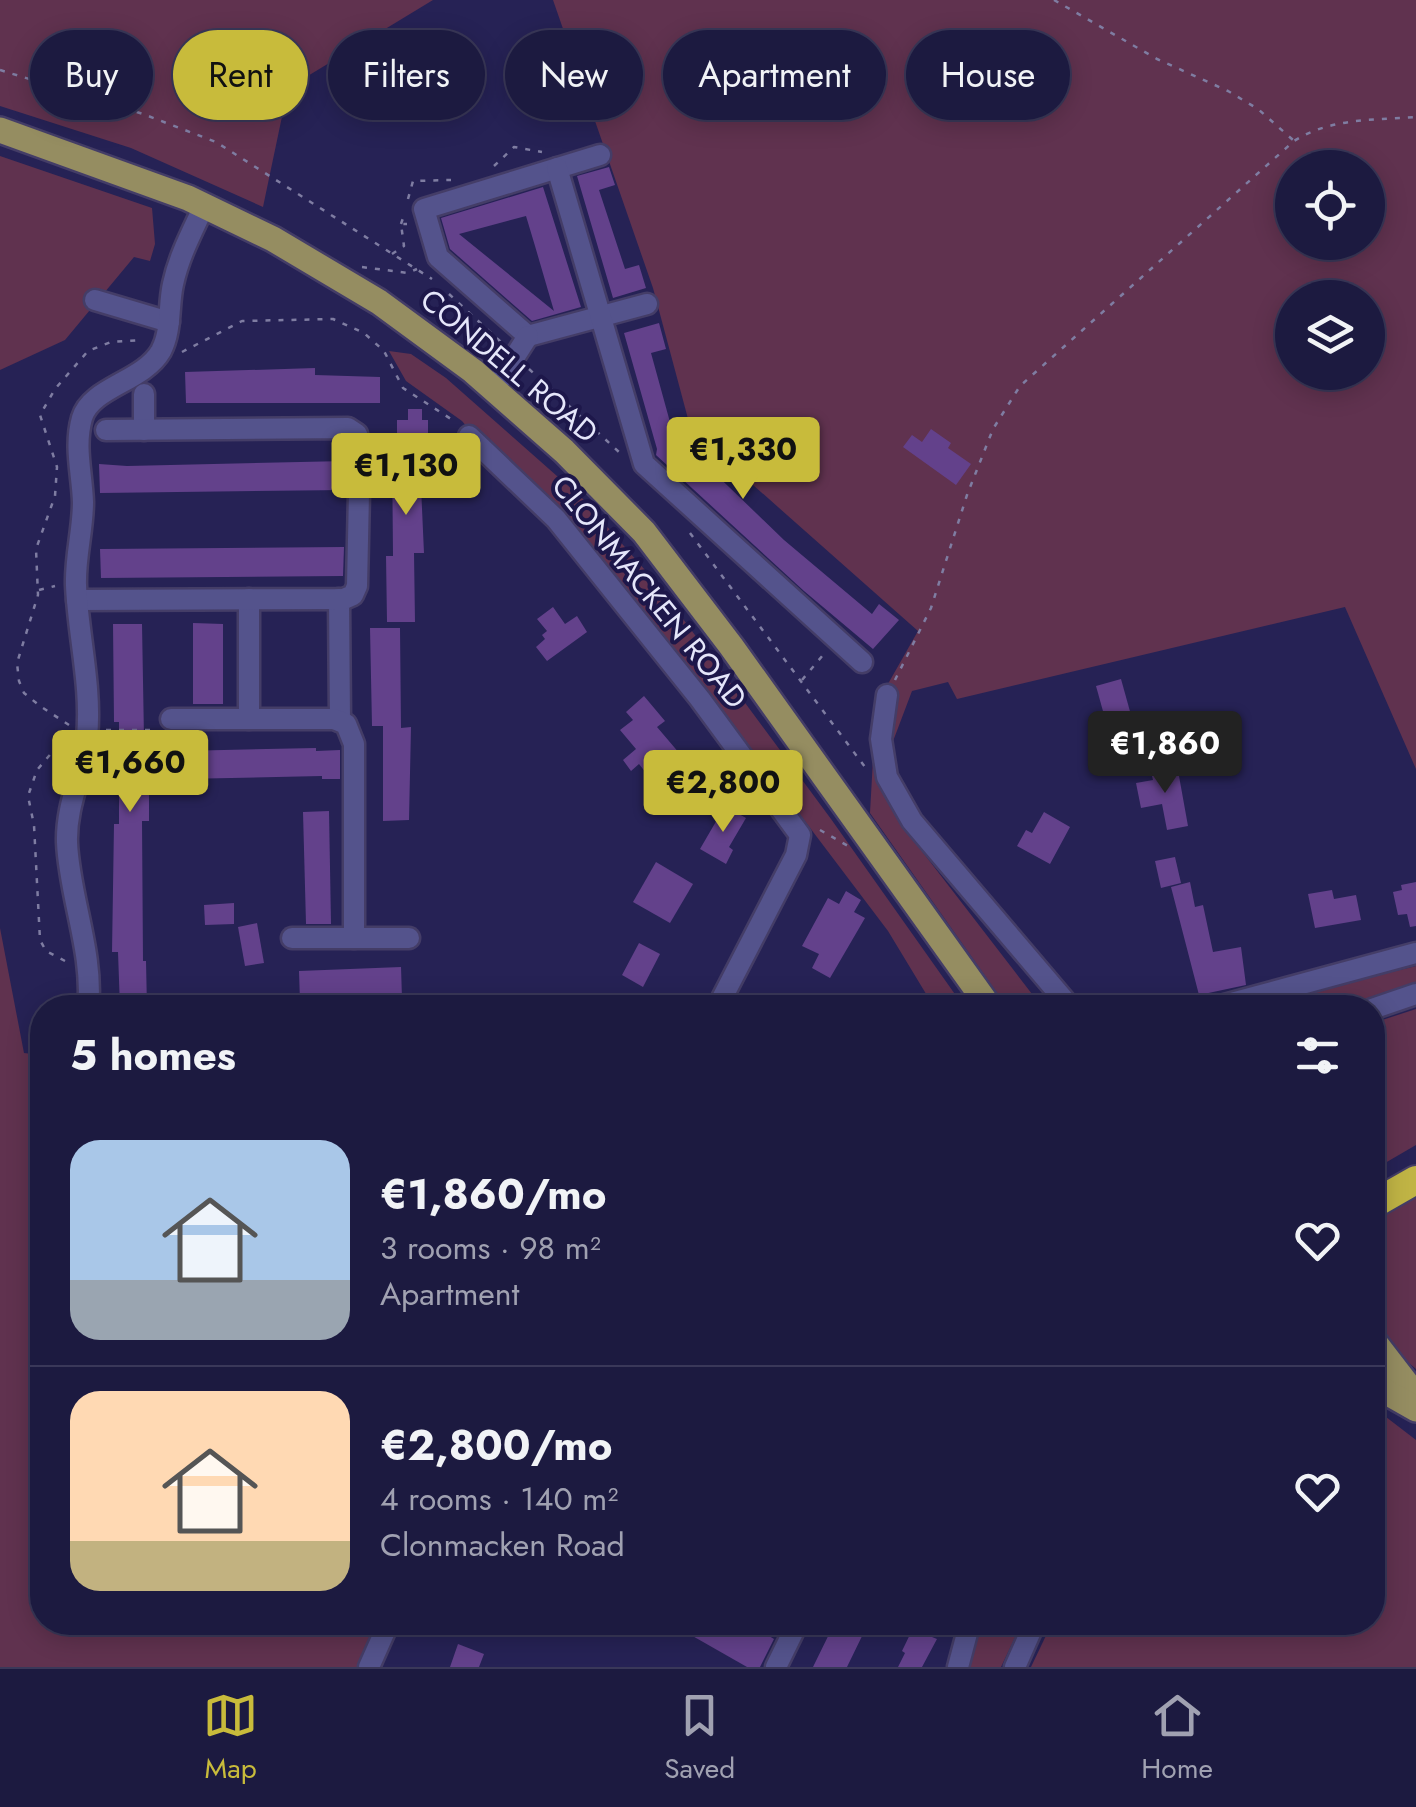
<!DOCTYPE html>
<meta charset="utf-8">
<style>
:root{--surface:#1c1a40;--page:#29274b;--text:#f1f3f6;--muted:#a0a1b1;--line:#3a3859;--accent:#c8bb3b}
body{margin:0;font-family:Jost,sans-serif;background:var(--page);color:var(--text);height:100vh;display:flex;flex-direction:column;font-size:38px;white-space:nowrap}
*{box-sizing:border-box;margin:0}
p{font-size:32px;color:var(--muted)}
.icon{flex:none;width:55px;height:55px;fill:none;stroke:currentColor;stroke-width:2;stroke-linecap:round;stroke-linejoin:round}
.map{position:relative;flex:1;overflow:hidden}
.sheet{position:absolute;left:30px;top:995px;width:1355px;height:640px;display:flex;flex-direction:column;background:var(--surface);border-radius:40px;box-shadow:0 5px 25px #0003,0 0 0 2px var(--line)}
.sheet>*{flex:none}
.hud{position:absolute;left:30px;top:30px;width:1358px;height:90px;display:flex;gap:20px}
.fabs{position:absolute;left:1275px;top:150px;display:grid;gap:20px}
.fabs a{display:grid;place-items:center;width:110px;height:110px;border-radius:50%;background:var(--surface);box-shadow:0 5px 25px #0003,0 0 0 2px var(--line);font-size:50px}
.price{position:absolute;translate:-50% -85px;padding:0 22px;border-radius:10px;background:var(--accent);color:#111;font-size:32px;line-height:65px;filter:drop-shadow(0 2px 5px #0008)}
.price::after{content:'';position:absolute;left:50%;top:60px;width:30px;height:22px;margin-left:-15px;background:inherit;clip-path:polygon(0 0,100% 0,50% 100%)}
.price.active{background:#222;color:#fff}
ul{padding:0;list-style:none}
li{display:flex;align-items:center;gap:30px;height:250px;padding:0 40px}
li+li{border-top:2px solid var(--line)}
li span{display:grid;place-items:center;flex:none;width:280px;height:200px;border-radius:30px;color:#555}
li>.icon{margin-inline-start:auto}
span .icon{width:120px;height:120px;fill:#fffc;stroke-width:1}
li b{font-size:42px}
h2{display:flex;justify-content:space-between;align-items:center;height:120px;padding:0 40px;font-size:42px}
.tag{padding:0 35px;border-radius:45px;background:var(--surface);box-shadow:0 5px 25px #0003,0 0 0 2px var(--line);font-size:35px;line-height:90px}
.tag.active{background:var(--accent);color:#111}
.dock{display:flex;justify-content:space-around;align-items:center;height:140px;border-top:2px solid var(--line);background:var(--surface);font-size:28px;color:var(--muted)}
.dock a{display:grid;justify-items:center;gap:5px}
.dock .active{color:var(--accent)}
.map>svg:first-child{display:block}
.green{fill:#60324f;fill-rule:evenodd}
.building{fill:#63418b;fill-rule:evenodd}
.lines{fill:none;stroke-linecap:round;stroke-linejoin:round}
.minor-casing{stroke:#443d67;stroke-width:25}
.major-casing{stroke:#443d67;stroke-width:30}
.highway-casing{stroke:#443d67;stroke-width:32}
.path{stroke:#7f7da2;stroke-width:2.5;stroke-dasharray:5 8;stroke-linecap:butt}
.minor{stroke:#54538c;stroke-width:20}
.major{stroke:#958d61;stroke-width:25}
.highway{stroke:#c0b445;stroke-width:28}
.labels{text-anchor:middle;stroke-width:8;stroke-linejoin:round;paint-order:stroke}
.street-label{font-size:30px;fill:#e5e6fa;stroke:#1d174a}
</style>
<div class="map">
<svg width="1416" height="1667" viewBox="0 0 1416 1667">
<rect width="100%" height="100%" fill="#262255"/>
<g class="green">
<path d="M 0,0 L 433,0 L 288,88 L 263,207 L 131,148 L 0,106 Z"/>
<path d="M 553,0 L 1416,0 L 1416,769 L 1345,607 L 957,699 L 948,682 L 912,691 L 881,773 L 908,833 L 1042,1007 L 1007,1007 L 870,813 L 876,705 L 918,631 L 691,430 L 653,288 ZM 1292,168 L 1368,168 L 1368,242 L 1292,242 ZM 1292,298 L 1368,298 L 1368,372 L 1292,372 Z"/>
<path d="M 0,156 L 152,208 L 155,244 L 150,261 L 134,257 L 65,340 L 0,370 Z"/>
<path d="M 389,351 L 411,354 L 446,378 L 583,499 L 658,585 L 831,819 L 964,1007 L 934,1007 L 888,931 L 798,812 L 638,632 L 462,421 L 406,381 Z"/>
<path d="M 0,928 L 24,1053 L 42,1055 L 42,1622 L 381,1623 L 360,1667 L 0,1667 Z"/>
<path d="M 1416,966 L 1416,987 L 1357,1007 L 1243,1008 Z"/>
<path d="M 1416,1009 L 1416,1145 L 1373,1170 L 1373,1023 Z"/>
<path d="M 1416,1191 L 1416,1369 C 1360,1323 1373,1282 1372,1217 Z"/>
<path d="M 1373,1407 L 1416,1440 L 1416,1667 L 1031,1667 L 1052,1623 L 1372,1622 Z"/>
<path d="M 979,1623 L 1022,1623 L 1001,1667 L 967,1667 Z"/>
</g>
<g class="building">
<path d="M 609,167 L 615,185 L 599,190 L 625,269 L 639,265 L 646,288 L 613,298 L 577,176 Z"/>
<path d="M 543,187 L 581,307 L 532,321 L 450,249 L 441,218 ZM 526,216 L 535,246 L 554,311 L 459,234 Z"/>
<path d="M 659,323 L 666,349 L 651,353 L 673,433 L 784,540 L 872,614 L 879,604 L 899,620 L 873,649 L 804,591 L 656,455 L 657,449 L 624,333 Z"/>
<path d="M 315,368 L 315,375 L 380,377 L 380,403 L 186,403 L 185,372 Z"/>
<path d="M 408,409 L 422,409 L 422,420 L 428,420 L 428,442 L 419,442 L 424,553 L 414,553 L 415,622 L 387,622 L 386,556 L 393,556 L 392,446 L 397,446 L 397,420 L 408,420 Z"/>
<path d="M 931,429 L 951,443 L 948,448 L 971,464 L 956,485 L 903,447 L 912,435 L 922,442 Z"/>
<path d="M 346,461 L 345,490 L 100,493 L 99,464 L 127,466 Z"/>
<path d="M 344,547 L 343,576 L 101,578 L 100,549 Z"/>
<path d="M 553,607 L 565,624 L 577,616 L 587,632 L 547,661 L 536,647 L 545,639 L 542,635 L 547,631 L 537,619 Z"/>
<path d="M 193,623 L 223,624 L 223,704 L 193,704 Z"/>
<path d="M 113,624 L 142,624 L 144,738 L 149,738 L 149,821 L 142,821 L 143,961 L 146,961 L 147,1008 L 120,1008 L 118,952 L 112,952 L 114,824 L 119,824 L 119,722 L 114,722 Z"/>
<path d="M 370,628 L 400,628 L 401,728 L 411,727 L 409,820 L 383,821 L 383,726 L 372,726 Z"/>
<path d="M 1121,679 L 1131,715 L 1106,722 L 1096,686 Z"/>
<path d="M 644,696 L 665,721 L 657,727 L 680,754 L 684,750 L 705,773 L 682,793 L 660,769 L 650,778 L 639,764 L 631,771 L 623,760 L 636,749 L 620,730 L 633,720 L 626,712 Z"/>
<path d="M 316,748 L 316,751 L 340,750 L 340,779 L 322,779 L 322,776 L 181,779 L 180,751 Z"/>
<path d="M 1172,764 L 1174,776 L 1179,776 L 1188,826 L 1167,830 L 1162,804 L 1141,808 L 1136,783 L 1153,780 L 1150,768 Z"/>
<path d="M 725,806 L 746,818 L 729,847 L 733,850 L 726,864 L 700,849 Z"/>
<path d="M 329,811 L 331,924 L 306,924 L 303,812 Z"/>
<path d="M 1044,812 L 1070,827 L 1050,864 L 1017,846 L 1026,830 L 1032,833 Z"/>
<path d="M 1175,857 L 1181,883 L 1161,888 L 1155,861 Z"/>
<path d="M 656,862 L 693,884 L 670,923 L 633,902 Z"/>
<path d="M 1190,882 L 1195,907 L 1203,905 L 1213,952 L 1241,947 L 1246,985 L 1199,995 L 1171,887 Z"/>
<path d="M 1416,882 L 1416,926 L 1410,927 L 1407,914 L 1398,915 L 1393,892 L 1402,890 L 1401,885 Z"/>
<path d="M 1332,890 L 1334,899 L 1356,895 L 1361,920 L 1315,928 L 1308,894 Z"/>
<path d="M 846,891 L 861,900 L 854,912 L 865,918 L 830,978 L 812,968 L 819,954 L 802,946 L 828,898 L 839,904 Z"/>
<path d="M 234,903 L 234,924 L 205,925 L 204,905 Z"/>
<path d="M 257,923 L 264,963 L 245,966 L 238,927 Z"/>
<path d="M 639,943 L 660,954 L 643,987 L 622,975 Z"/>
<path d="M 401,967 L 402,999 L 300,1002 L 299,971 Z"/>
<path d="M 668,1622 L 746,1622 L 774,1639 L 760,1667 L 747,1667 Z"/>
<path d="M 835,1622 L 865,1622 L 862,1629 L 865,1630 L 847,1667 L 813,1667 Z"/>
<path d="M 916,1622 L 940,1622 L 932,1637 L 937,1639 L 922,1667 L 898,1667 L 905,1653 L 902,1651 Z"/>
<path d="M 458,1644 L 484,1654 L 479,1667 L 450,1667 Z"/>
</g>
<g class="lines">
<g class="minor-casing">
<g id="minor">
<path d="M 600,155 L 424,209 L 438,257 L 528,336 L 647,304"/>
<path d="M 557,168 L 644,464 L 862,662"/>
<path d="M 95,300 L 169,322"/>
<path d="M 494,389 L 528,336"/>
<path d="M 144,394 L 144,430"/>
<path d="M 469,436 L 556,519 L 700,699 L 800,835 L 796,855 L 717,1008"/>
<path d="M 249,599 L 249,719"/>
<path d="M 339,599 L 340,721"/>
<path d="M 77,600 L 344,599 L 353,595 L 357,586 L 360,447 L 357,434 L 348,428 L 106,430"/>
<path d="M 887,695 L 881,739 L 887,777 L 912,821 L 1071,1008"/>
<path d="M 171,719 L 334,719 L 346,724 L 354,744 L 354,938"/>
<path d="M 292,938 L 409,938"/>
<path d="M 88,1008 C 94,953 69,896 67,842 C 66,803 84,772 87,737 C 92,687 78,635 76,585 C 75,557 83,530 83,502 C 82,474 74,446 82,418 C 91,387 143,382 161,351 C 172,330 168,306 173,284 C 179,256 192,232 204,206"/>
<path d="M 1213,1008 L 1416,953"/>
<path d="M 1372,1009 L 1416,994"/>
<path d="M 369,1667 L 389,1622"/>
<path d="M 776,1667 L 798,1622"/>
<path d="M 958,1667 L 970,1622"/>
<path d="M 1015,1667 L 1035,1622"/>
</g>
</g>
<g class="major-casing">
<g id="major">
<path d="M 0,130 L 188,198 L 273,239 L 379,302 L 473,371 L 564,451 L 644,532 L 731,646 L 990,1008"/>
<path d="M 1372,1339 L 1416,1396"/>
<path d="M 1372,1384 L 1416,1409"/>
</g>
</g>
<g class="highway-casing">
<path id="highway" d="M 1372,1205 L 1416,1180"/>
</g>
<g class="path">
<path d="M 1054,0 L 1157,59 L 1228,91 L 1258,109 L 1293,140"/>
<path d="M 0,70 L 143,114 L 216,142 L 432,279"/>
<path d="M 494,166 L 514,147 L 542,152"/>
<path d="M 408,199 L 413,181 L 451,180"/>
<path d="M 401,224 L 405,212"/>
<path d="M 392,254 L 404,246 L 401,224 L 407,224"/>
<path d="M 362,267 L 408,273 L 417,269"/>
<path d="M 449,294 L 502,343"/>
<path d="M 182,352 L 242,321 L 333,319 L 364,333 L 384,351 L 403,388 L 454,421"/>
<path d="M 529,369 L 619,452"/>
<path d="M 690,533 L 865,767"/>
<path d="M 39,590 L 55,586"/>
<path d="M 802,680 L 823,655"/>
<path d="M 895,680 L 931,608 L 967,495 L 993,429 L 1020,386 L 1294,141 C 1330,118 1374,120 1416,117"/>
<path d="M 69,725 L 40,706 L 24,693 L 19,681 L 17,663 L 38,595 L 36,549 L 55,496 L 57,467 L 40,415 L 55,389 L 88,351 L 111,342 L 143,340"/>
<path d="M 106,730 L 153,730"/>
<path d="M 820,830 L 848,846"/>
<path d="M 65,961 L 46,951 L 40,940 L 34,825 L 28,796 L 37,770 L 66,736"/>
</g>
<use href="#minor" class="minor"/>
<use href="#major" class="major"/>
<use href="#highway" class="highway"/>
</g>
<g class="labels">
<g class="street-label">
<text transform="translate(509 366) rotate(40)" y="10">CONDELL ROAD</text>
<text transform="translate(649 592) rotate(51)" y="10">CLONMACKEN ROAD</text>
</g>
</g>
</svg>
<div class="fabs">
<a><svg class="icon" aria-label="locate" viewBox="0 0 24 24"><circle cx="12" cy="12" r="6"/><path d="M12 2v4M12 18v4M2 12h4M18 12h4"/></svg></a>
<a><svg class="icon" aria-label="layers" viewBox="0 0 24 24"><path d="M12 4l9 5-9 5-9-5zM3 14l9 5 9-5"/></svg></a>
</div>
<b class="price" style="left:743px;top:502px">€1,330</b>
<b class="price" style="left:406px;top:518px">€1,130</b>
<b class="price active" style="left:1165px;top:796px">€1,860</b>
<b class="price" style="left:130px;top:815px">€1,660</b>
<b class="price" style="left:723px;top:835px">€2,800</b>
<div class="hud">
<a class="tag">Buy</a>
<a class="tag active">Rent</a>
<a class="tag">Filters</a>
<a class="tag">New</a>
<a class="tag">Apartment</a>
<a class="tag">House</a>
</div>
<section class="sheet">
<h2>5 homes<svg class="icon" aria-label="filters" viewBox="0 0 24 24"><path d="M4 7h16M4 17h16"/><circle cx="9" cy="7" r="2"/><circle cx="15" cy="17" r="2"/></svg></h2>
<ul>
<li><span style="background:linear-gradient(#a9c7e8 70%,#9aa5b1 0)"><svg class="icon" aria-label="home" viewBox="0 0 24 24"><path d="M3 11l9-7 9 7M6 9v11h12V9"/></svg></span><div><b>€1,860/mo</b><p>3 rooms · 98 m²</p><p>Apartment</p></div><svg class="icon" aria-label="heart" viewBox="0 0 24 24"><path d="M12 20l-8-8c-3-5 5-10 8-4 3-6 11-1 8 4z"/></svg></li>
<li><span style="background:linear-gradient(#ffd9b3 75%,#c2b280 0)"><svg class="icon" aria-label="home" viewBox="0 0 24 24"><path d="M3 11l9-7 9 7M6 9v11h12V9"/></svg></span><div><b>€2,800/mo</b><p>4 rooms · 140 m²</p><p>Clonmacken Road</p></div><svg class="icon" aria-label="heart" viewBox="0 0 24 24"><path d="M12 20l-8-8c-3-5 5-10 8-4 3-6 11-1 8 4z"/></svg></li>
</ul>
</section>
</div>
<nav class="dock">
<a class="active"><svg class="icon" aria-label="map" viewBox="0 0 24 24"><path d="M3 6l6-2 6 2 6-2v14l-6 2-6-2-6 2zM9 4v14M15 6v14"/></svg>Map</a>
<a><svg class="icon" aria-label="saved" viewBox="0 0 24 24"><path d="M7 4h10v16l-5-4-5 4z"/></svg>Saved</a>
<a><svg class="icon" aria-label="home" viewBox="0 0 24 24"><path d="M3 11l9-7 9 7M6 9v11h12V9"/></svg>Home</a>
</nav>
